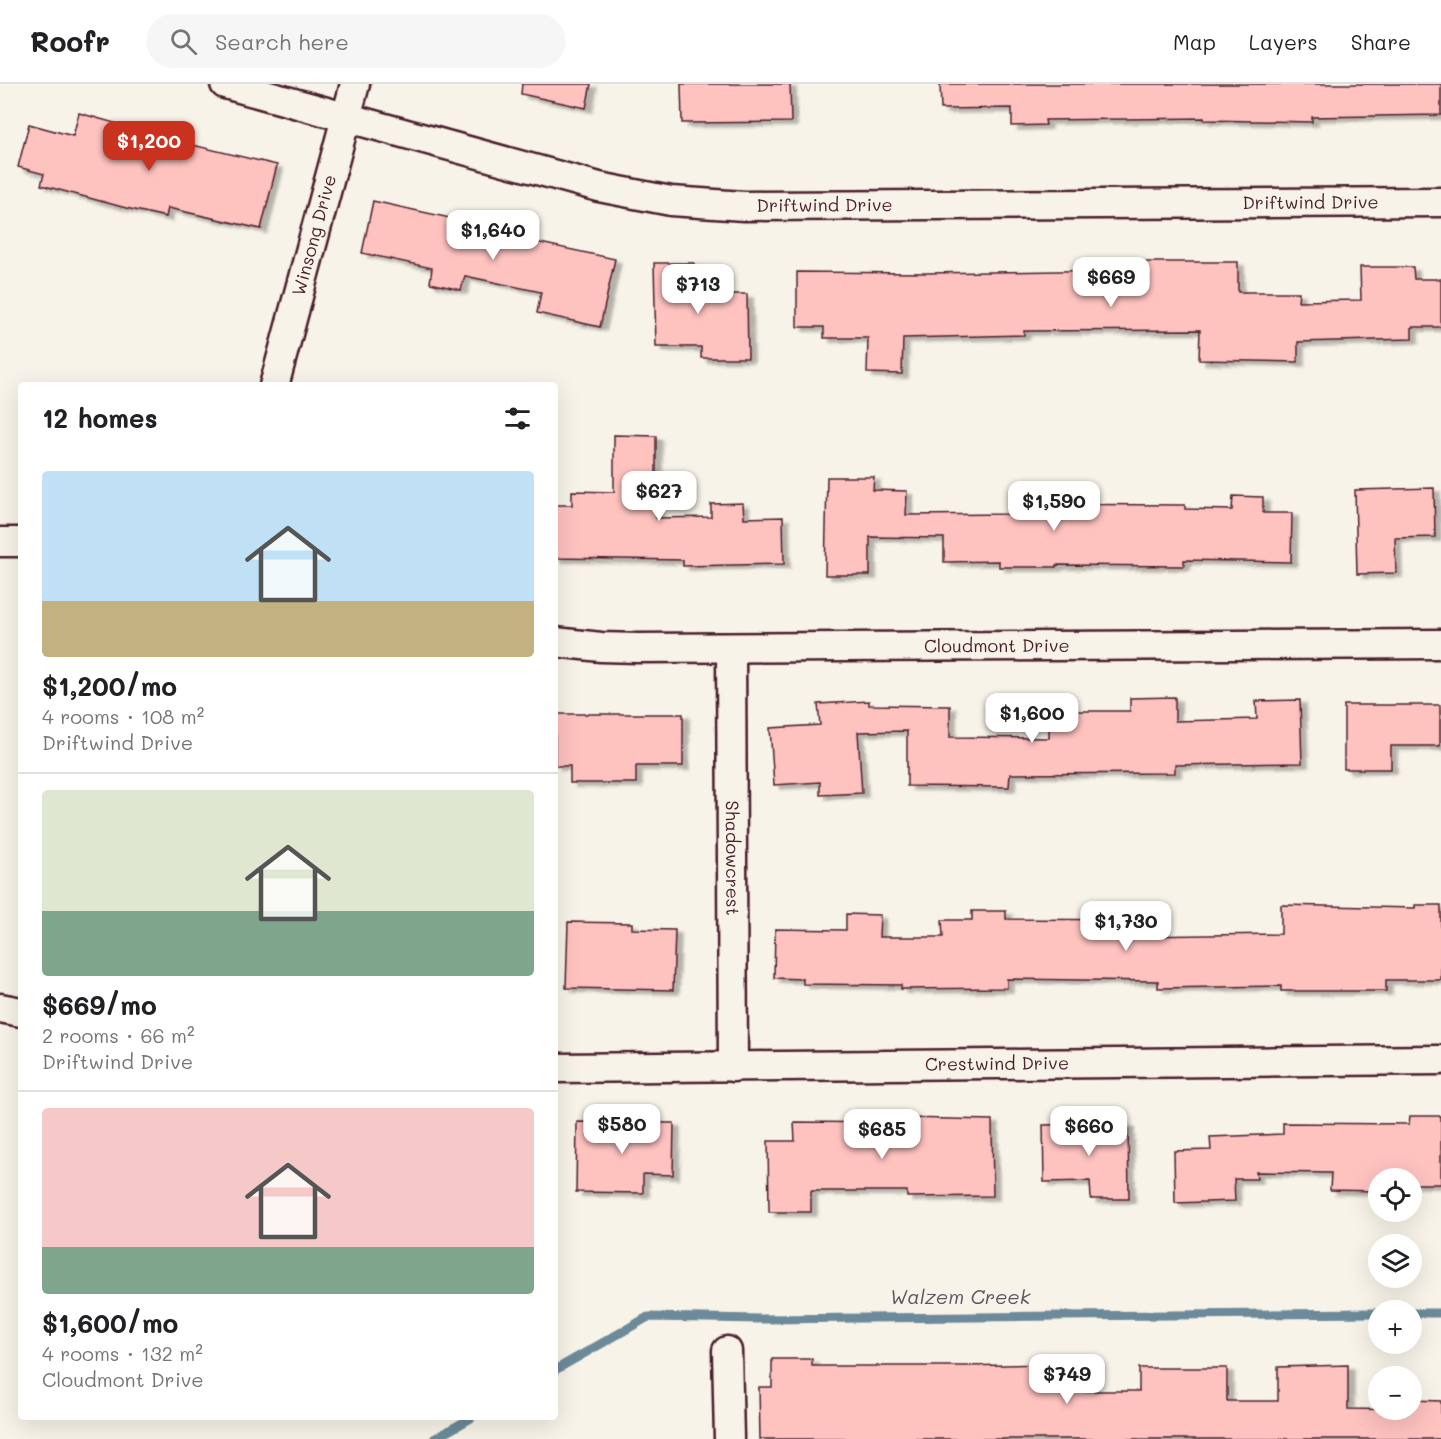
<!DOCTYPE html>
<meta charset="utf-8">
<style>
:root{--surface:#fff;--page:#f6f6f6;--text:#202124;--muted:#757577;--line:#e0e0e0;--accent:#c8321e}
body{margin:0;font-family:Mali,sans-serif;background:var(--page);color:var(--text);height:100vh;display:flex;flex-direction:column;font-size:22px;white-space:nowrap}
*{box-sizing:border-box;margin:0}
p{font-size:20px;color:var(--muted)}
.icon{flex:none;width:33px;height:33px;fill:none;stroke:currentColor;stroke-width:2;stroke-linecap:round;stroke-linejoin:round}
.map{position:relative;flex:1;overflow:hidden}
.details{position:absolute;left:18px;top:298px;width:540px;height:1038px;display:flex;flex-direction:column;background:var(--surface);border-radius:6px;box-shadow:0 6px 24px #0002}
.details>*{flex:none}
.tools{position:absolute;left:1368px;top:1084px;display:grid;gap:12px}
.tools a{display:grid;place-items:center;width:54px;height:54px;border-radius:50%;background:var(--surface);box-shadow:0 6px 24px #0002;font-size:30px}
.price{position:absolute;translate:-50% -51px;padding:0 14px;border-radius:12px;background:#fff;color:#222;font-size:20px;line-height:39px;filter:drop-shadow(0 2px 3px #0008)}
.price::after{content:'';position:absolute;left:50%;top:36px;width:18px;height:14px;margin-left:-9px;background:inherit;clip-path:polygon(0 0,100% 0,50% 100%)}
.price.active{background:var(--accent);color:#fff}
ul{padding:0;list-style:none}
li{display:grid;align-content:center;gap:12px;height:318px;padding:0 24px}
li+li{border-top:2px solid var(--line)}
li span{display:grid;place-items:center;height:186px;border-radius:6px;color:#555}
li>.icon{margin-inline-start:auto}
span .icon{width:108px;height:108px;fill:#fffc;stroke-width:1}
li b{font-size:26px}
h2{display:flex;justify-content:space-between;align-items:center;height:72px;padding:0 24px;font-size:26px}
header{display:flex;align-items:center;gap:36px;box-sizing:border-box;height:84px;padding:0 30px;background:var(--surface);border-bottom:2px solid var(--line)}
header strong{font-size:28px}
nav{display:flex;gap:33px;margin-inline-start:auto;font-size:21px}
.search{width:420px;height:54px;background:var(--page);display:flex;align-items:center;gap:15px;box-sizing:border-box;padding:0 21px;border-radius:33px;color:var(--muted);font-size:22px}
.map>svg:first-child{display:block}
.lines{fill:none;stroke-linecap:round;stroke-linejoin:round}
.stream{stroke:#6c8a99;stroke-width:9}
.building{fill:#fec2bf;stroke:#4a1f2b;stroke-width:1.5;filter:url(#shadow)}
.minor-casing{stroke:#4a1f2b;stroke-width:33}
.minor{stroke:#f7f3e8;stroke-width:28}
.labels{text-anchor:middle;stroke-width:5;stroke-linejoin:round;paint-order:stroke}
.street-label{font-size:18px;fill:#4a1f2b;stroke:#f7f3e8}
.water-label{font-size:20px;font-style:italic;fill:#5b5462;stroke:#f7f3e8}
</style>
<header>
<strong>Roofr</strong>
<div class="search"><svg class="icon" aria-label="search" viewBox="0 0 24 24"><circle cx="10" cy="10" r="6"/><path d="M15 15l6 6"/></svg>Search here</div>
<nav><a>Map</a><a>Layers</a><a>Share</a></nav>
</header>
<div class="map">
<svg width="1441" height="1355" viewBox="0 0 1441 1355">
<defs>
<filter id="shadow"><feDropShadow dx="6" dy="4" stdDeviation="1.5" flood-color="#0004"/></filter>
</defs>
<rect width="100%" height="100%" fill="#f7f3e8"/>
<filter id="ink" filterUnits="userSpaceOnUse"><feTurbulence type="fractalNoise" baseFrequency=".0167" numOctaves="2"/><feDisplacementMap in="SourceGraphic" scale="12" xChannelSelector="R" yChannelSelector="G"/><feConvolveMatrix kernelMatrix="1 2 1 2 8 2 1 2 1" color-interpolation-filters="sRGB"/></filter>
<g filter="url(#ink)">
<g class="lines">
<g class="stream">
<path d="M 1412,1229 L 1441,1229"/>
<path d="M 555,1286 L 648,1233 L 761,1235 L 1378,1229"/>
<path d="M 434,1355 L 471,1334"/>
</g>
</g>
<g class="building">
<path d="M 522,0 L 591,0 L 586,24 L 521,10 Z"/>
<path d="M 681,0 L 790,0 L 791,38 L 682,39 Z"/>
<path d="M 940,0 L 1441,0 L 1441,31 L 1312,33 L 1312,38 L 1204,36 L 1204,34 L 1045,36 L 1046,41 L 1012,42 L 1012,24 L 941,25 Z"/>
<path d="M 79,29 L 129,43 L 129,46 L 277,81 L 261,145 L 168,124 L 166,133 L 126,124 L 41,101 L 44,90 L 18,83 L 29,40 L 73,52 Z"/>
<path d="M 373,117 L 477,140 L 475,145 L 615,175 L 600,243 L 537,229 L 541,208 L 465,192 L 461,206 L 430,199 L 432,184 L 362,169 Z"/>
<path d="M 1122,178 L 1238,178 L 1238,208 L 1299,208 L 1298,217 L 1361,216 L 1360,183 L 1413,183 L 1414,195 L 1441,195 L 1441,243 L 1412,243 L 1412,255 L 1298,258 L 1298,278 L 1199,276 L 1200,246 L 1024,247 L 1024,251 L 903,254 L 902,290 L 867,289 L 868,254 L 824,254 L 824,243 L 797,243 L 797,188 L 925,189 L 1122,186 Z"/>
<path d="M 654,179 L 694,179 L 694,210 L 747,210 L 748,274 L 701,274 L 701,263 L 656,263 Z"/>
<path d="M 614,351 L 656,352 L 656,434 L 711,433 L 711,420 L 743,419 L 744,434 L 783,433 L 784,480 L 683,482 L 683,476 L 555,474 L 555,421 L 572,421 L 572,407 L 614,408 Z"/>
<path d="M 827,393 L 874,393 L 873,406 L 907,407 L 906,431 L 1011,430 L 1011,420 L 1185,421 L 1185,425 L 1232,426 L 1233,412 L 1263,413 L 1263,429 L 1292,429 L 1291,478 L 1184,476 L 1184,482 L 1056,481 L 1056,483 L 999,483 L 999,477 L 944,478 L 944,454 L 870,453 L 870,491 L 825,491 Z"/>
<path d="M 1434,404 L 1435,453 L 1395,454 L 1396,489 L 1357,490 L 1355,406 Z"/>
<path d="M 1175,613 L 1175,637 L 1257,635 L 1256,617 L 1300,616 L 1302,679 L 1175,681 L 1175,689 L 1010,690 L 1009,703 L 907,702 L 907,647 L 858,648 L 862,709 L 820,711 L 820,698 L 774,701 L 770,644 L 820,641 L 818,620 L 869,617 L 869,621 L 950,622 L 950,653 L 1049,654 L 1049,627 L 1130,627 L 1130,614 Z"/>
<path d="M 1344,621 L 1440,621 L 1440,662 L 1391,662 L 1391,685 L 1344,685 Z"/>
<path d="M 555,630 L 683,630 L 683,682 L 636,682 L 636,699 L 570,699 L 570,682 L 555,682 Z"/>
<path d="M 1281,821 L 1415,824 L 1415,821 L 1441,821 L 1441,896 L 1386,896 L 1386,907 L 1281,907 L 1281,902 L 1158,904 L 1158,897 L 1007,895 L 1007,904 L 901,905 L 901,901 L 803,900 L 803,895 L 774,894 L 775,845 L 846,846 L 846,830 L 880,831 L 879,853 L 943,853 L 942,836 L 972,836 L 972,827 L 1006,827 L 1006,835 L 1137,836 L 1137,852 L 1281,850 Z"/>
<path d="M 568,838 L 632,839 L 632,845 L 675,846 L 673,906 L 566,904 Z"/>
<path d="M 1410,1032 L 1441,1032 L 1441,1100 L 1412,1100 L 1412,1095 L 1378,1095 L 1378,1107 L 1330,1106 L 1331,1089 L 1256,1088 L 1257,1095 L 1234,1095 L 1235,1117 L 1175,1119 L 1174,1067 L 1211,1066 L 1210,1053 L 1283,1050 L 1283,1039 L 1409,1040 Z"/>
<path d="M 906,1034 L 992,1036 L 993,1112 L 907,1113 L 907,1107 L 811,1107 L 811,1128 L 769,1128 L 768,1057 L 795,1057 L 794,1038 L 906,1039 Z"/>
<path d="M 577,1038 L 674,1039 L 673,1091 L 643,1090 L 643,1109 L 576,1108 Z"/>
<path d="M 1128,1039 L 1129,1115 L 1091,1115 L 1090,1097 L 1044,1098 L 1043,1041 Z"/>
<path d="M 772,1275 L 812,1275 L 812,1282 L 965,1282 L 1081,1279 L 1082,1307 L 1139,1307 L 1139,1284 L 1227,1284 L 1227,1317 L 1278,1317 L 1278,1283 L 1348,1281 L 1348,1325 L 1412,1326 L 1412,1316 L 1441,1317 L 1441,1355 L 760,1355 L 759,1303 L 772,1303 Z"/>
</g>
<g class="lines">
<g class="minor-casing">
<g id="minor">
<path id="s1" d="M 225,0 L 599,103 L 671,117 L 744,122 L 1441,118"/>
<path id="s2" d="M 274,302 L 355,0"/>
<path d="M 0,458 L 21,458"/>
<path id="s3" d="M 555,558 L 601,563 L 638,564 L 1441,560"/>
<path id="s4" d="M 731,564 L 733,983"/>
<path d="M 0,924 L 21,928"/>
<path id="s5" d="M 555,984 L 1441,976"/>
<path d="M 727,1267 L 729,1355"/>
</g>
</g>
<use href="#minor" class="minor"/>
</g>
</g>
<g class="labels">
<g class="street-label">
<text dy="6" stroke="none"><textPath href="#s1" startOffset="1101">Driftwind Drive</textPath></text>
<text dy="6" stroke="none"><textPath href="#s1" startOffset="615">Driftwind Drive</textPath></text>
<text dy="6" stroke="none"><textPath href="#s2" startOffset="156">Winsong Drive</textPath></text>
<text dy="6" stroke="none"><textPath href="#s3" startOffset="442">Cloudmont Drive</textPath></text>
<text dy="6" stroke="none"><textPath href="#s4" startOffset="210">Shadowcrest</textPath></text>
<text dy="6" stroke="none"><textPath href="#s5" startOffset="442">Crestwind Drive</textPath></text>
</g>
<g class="water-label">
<text x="960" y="1220">Walzem Creek</text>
</g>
</g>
</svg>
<div class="tools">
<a><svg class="icon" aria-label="locate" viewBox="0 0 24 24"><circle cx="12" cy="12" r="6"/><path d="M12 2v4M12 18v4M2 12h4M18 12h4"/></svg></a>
<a><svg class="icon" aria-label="layers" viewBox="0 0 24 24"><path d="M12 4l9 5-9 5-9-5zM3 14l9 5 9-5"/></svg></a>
<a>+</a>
<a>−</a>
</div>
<b class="price active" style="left:149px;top:88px">$1,200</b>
<b class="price" style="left:493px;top:177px">$1,640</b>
<b class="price" style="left:1111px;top:224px">$669</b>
<b class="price" style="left:698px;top:231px">$713</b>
<b class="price" style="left:659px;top:438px">$627</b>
<b class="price" style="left:1054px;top:448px">$1,590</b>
<b class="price" style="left:1032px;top:660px">$1,600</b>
<b class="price" style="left:1126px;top:868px">$1,730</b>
<b class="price" style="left:622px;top:1071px">$580</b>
<b class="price" style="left:1089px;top:1073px">$660</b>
<b class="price" style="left:882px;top:1076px">$685</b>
<b class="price" style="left:1067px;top:1321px">$749</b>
<section class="details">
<h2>12 homes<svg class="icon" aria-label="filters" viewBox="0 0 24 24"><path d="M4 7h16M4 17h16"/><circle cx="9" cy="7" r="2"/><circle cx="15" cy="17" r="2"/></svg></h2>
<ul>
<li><span style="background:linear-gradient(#bfe0f5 70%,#c2b280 0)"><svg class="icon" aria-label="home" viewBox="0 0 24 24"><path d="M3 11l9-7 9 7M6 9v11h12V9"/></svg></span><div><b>$1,200/mo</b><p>4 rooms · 108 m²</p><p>Driftwind Drive</p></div></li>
<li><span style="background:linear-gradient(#dfe7d0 65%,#7fa58c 0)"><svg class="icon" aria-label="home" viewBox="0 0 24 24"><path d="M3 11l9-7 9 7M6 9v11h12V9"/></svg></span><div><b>$669/mo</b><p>2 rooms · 66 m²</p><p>Driftwind Drive</p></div></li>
<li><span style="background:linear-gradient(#f6c9c9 75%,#7fa58c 0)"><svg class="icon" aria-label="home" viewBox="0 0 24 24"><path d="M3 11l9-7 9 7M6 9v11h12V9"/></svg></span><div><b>$1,600/mo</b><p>4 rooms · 132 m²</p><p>Cloudmont Drive</p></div></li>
</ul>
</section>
</div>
